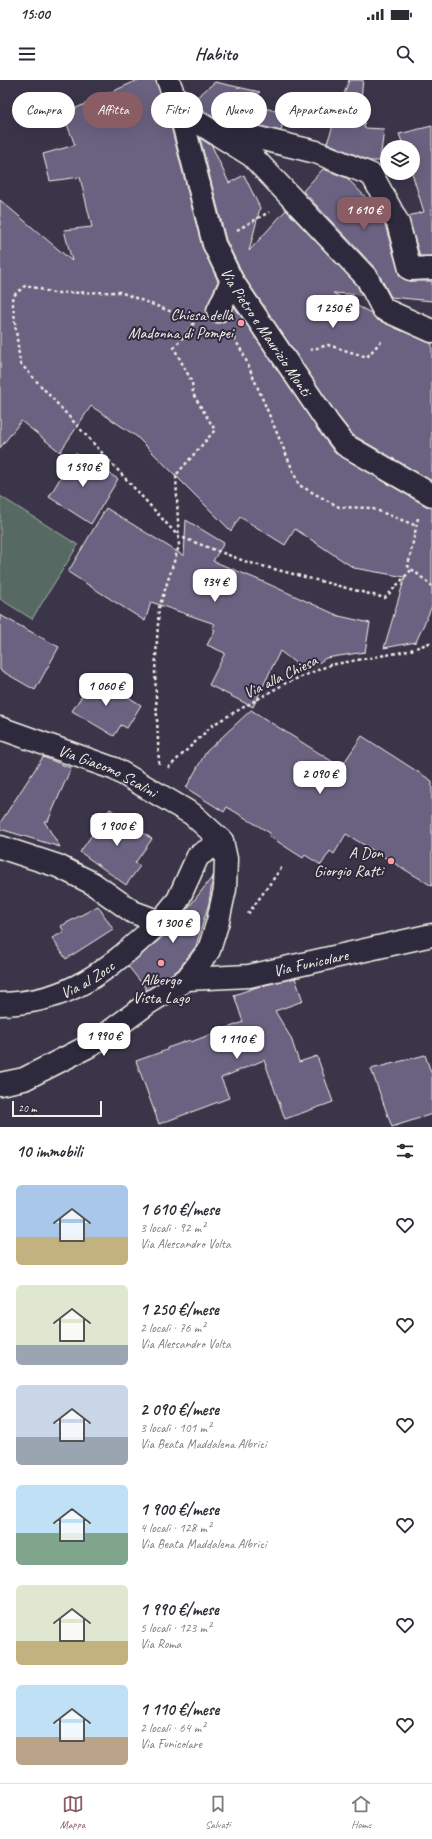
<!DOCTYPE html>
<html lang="it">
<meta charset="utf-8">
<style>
:root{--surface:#fff;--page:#f2f2f3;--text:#2b2b33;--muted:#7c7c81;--line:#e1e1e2;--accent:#8a5d65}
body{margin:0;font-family:Caveat,sans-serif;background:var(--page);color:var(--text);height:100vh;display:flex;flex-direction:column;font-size:15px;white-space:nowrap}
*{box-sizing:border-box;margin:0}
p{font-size:13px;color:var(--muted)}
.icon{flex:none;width:22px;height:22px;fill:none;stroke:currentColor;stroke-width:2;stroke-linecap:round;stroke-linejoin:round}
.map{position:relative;height:1047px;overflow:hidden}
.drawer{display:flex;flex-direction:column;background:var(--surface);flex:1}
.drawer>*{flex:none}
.banner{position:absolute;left:12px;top:12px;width:408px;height:36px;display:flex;gap:8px}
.controls{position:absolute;left:380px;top:60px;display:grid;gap:8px}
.controls a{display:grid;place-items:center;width:40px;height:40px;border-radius:50%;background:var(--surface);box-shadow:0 4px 16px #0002;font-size:20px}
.scale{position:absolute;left:12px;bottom:10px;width:90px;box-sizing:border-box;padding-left:4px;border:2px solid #f4f1e8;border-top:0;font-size:11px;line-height:14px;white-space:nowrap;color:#f4f1e8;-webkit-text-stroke:3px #2f2a3d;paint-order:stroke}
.price{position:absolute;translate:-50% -34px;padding:0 9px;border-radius:8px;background:#fff;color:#222;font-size:13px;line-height:26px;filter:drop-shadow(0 1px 2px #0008)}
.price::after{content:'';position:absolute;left:50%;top:24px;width:12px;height:9px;margin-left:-6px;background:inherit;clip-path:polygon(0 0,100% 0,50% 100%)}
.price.current{background:var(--accent);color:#fff}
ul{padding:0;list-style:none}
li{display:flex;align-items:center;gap:12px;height:100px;padding:0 16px}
li span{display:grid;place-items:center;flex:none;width:112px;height:80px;border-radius:6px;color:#555}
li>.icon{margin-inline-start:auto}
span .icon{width:48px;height:48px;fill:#fffc;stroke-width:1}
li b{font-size:17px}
h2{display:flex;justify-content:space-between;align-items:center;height:48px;padding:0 16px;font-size:17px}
.pill{padding:0 14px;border-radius:18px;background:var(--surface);box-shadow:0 4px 16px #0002;font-size:14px;line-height:36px}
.pill.current{background:var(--accent);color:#fff}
.status{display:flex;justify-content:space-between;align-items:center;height:28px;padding:0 20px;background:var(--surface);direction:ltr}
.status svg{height:11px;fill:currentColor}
header{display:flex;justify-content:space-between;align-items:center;height:52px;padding:0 16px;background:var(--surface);font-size:18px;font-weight:800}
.dock{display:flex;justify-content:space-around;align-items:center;height:56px;border-top:1px solid var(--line);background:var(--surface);font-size:11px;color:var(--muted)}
.dock a{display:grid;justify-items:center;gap:2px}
.dock .current{color:var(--accent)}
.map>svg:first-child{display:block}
.green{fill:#576a63;stroke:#a6aea6}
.building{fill:#6a6280;stroke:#f4f1e8}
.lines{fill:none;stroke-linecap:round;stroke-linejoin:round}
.minor-casing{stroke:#f4f1e8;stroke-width:25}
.path{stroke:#f4f1e8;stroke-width:2.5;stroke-dasharray:3 3;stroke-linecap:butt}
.minor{stroke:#2f2a3d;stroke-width:22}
.poi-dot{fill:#ff9aa2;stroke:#2f2a3d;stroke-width:1.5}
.labels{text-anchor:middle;stroke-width:4;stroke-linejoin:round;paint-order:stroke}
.poi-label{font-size:16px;fill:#f4f1e8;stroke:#2f2a3d;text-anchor:end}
.street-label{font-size:16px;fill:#f4f1e8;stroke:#2f2a3d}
</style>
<div class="status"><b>15:00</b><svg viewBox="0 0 49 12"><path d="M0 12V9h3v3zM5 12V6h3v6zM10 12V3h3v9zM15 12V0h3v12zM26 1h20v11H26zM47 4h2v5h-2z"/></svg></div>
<header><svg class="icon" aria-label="menu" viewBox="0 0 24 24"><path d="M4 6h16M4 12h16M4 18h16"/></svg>Habito<svg class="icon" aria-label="search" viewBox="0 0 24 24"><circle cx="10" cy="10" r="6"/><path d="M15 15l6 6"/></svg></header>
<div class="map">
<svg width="432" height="1047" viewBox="0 0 432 1047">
<rect width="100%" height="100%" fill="#3b354a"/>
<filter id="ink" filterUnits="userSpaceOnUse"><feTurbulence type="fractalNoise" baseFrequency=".025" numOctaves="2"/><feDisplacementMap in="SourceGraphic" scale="8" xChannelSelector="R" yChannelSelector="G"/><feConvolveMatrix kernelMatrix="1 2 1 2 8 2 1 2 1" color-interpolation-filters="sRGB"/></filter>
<g filter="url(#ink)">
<path class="green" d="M 0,416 L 78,465 L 32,539 L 0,519 Z"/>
<g class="building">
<path d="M 138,0 L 156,0 L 168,35 L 202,167 L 218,201 L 207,226 L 206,232 L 208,238 L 212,242 L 219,243 L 225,241 L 234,226 L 318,350 L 335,373 L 426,426 L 432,427 L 432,526 L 416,562 L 384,568 L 405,497 L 354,488 L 295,449 L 285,465 L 240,437 L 231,451 L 136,356 L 91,326 L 60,372 L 21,341 L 0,368 L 0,120 L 72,181 L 64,150 L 92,147 L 80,97 L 50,101 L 43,74 L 75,65 L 63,34 Z"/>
<path d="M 349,0 L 363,0 L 359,37 L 365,38 L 364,48 L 384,49 L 380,81 L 370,81 L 327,63 Z"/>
<path d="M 215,2 L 260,12 L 243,23 L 285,33 L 281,51 L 247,43 L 218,40 L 190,23 Z"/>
<path d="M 432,46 L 432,176 L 420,176 L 408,136 L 424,132 L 412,93 L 413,67 L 404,67 L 399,54 Z"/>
<path d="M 200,58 L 212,66 L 229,103 L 244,95 L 260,128 L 249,171 L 286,130 L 357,205 L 362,215 L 333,213 L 371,233 L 378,240 L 432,264 L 432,401 L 353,355 L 338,336 L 243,195 L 226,160 Z"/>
<path d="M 323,89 L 347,98 L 376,128 L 386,148 L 400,197 L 410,201 L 432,201 L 432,221 L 391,217 L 376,189 L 303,111 Z"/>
<path d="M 75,373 L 118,399 L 91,444 L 49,417 Z"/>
<path d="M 106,428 L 184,476 L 186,440 L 224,463 L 213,481 L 264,502 L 339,536 L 370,543 L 365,572 L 326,578 L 306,591 L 280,571 L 253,627 L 209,605 L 225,573 L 207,565 L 215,550 L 212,548 L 215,544 L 151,522 L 145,541 L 68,492 Z"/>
<path d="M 0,535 L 59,567 L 35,610 L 0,590 Z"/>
<path d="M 95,596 L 141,625 L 127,648 L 121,645 L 114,656 L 72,631 Z"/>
<path d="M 251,630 L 341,687 L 362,656 L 432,701 L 432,806 L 346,754 L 334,774 L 330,771 L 321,785 L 305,775 L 303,778 L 269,756 L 270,753 L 227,727 L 224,732 L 186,708 L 206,672 Z"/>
<path d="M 43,677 L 71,688 L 48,741 L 44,741 L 60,767 L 0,749 L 0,743 Z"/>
<path d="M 110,729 L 152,759 L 135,783 L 140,786 L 126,805 L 80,772 Z"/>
<path d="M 213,796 L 209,823 L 196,866 L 178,890 L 147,910 L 128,886 L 171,850 Z"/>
<path d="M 98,826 L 113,849 L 66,879 L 52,858 L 64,852 L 61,846 Z"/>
<path d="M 295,898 L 303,921 L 275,931 L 291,958 L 299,982 L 317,976 L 333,1022 L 285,1039 L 264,980 L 221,998 L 229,1018 L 159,1044 L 136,981 L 167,970 L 167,968 L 190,960 L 191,962 L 243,942 L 234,915 L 257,907 Z"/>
<path d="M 425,975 L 432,995 L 432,1034 L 392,1047 L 371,989 Z"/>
</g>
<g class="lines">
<g class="minor-casing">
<g id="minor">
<path id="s1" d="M 168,0 L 180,31 L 214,164 L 232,201 L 328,343 L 345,365 L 432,415"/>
<path d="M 180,31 L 252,76 L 367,198 L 383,229 L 432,251"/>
<path d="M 220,52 L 246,55 L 316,72 L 372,95 L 398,143 L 410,189 L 432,188"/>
<path d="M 218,231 L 232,201"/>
<path id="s2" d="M 0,648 L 115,689 L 192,734 L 222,761 L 226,779 L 225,809 L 218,841 L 209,870 L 187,899 L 147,924 L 93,964 L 24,999 L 0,1004"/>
<path d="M 0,767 L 58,786 L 92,803 L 133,832 L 160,842 L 178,820 L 198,776 L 222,761"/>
<path id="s3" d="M 187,899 L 249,896 L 432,855"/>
<path id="s4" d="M 0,924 C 73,923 109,888 160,842"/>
</g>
</g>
<g class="path">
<path d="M 237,150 L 269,132"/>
<path d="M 193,240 L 120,212 L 54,213 L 26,205 L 12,217 L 20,283 L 178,456 L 247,482 L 385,518 L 412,489"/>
<path d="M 231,253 L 243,273 L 299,405 L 339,427 L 371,428 L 417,446"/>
<path d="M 310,270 L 328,265 L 367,277 L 383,259"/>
<path d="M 418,438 L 408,486 L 432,506"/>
<path d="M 159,684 L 155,592 L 159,528 L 179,466 L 176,395 L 215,350 L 193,314 L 192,302 L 174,268 L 194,243"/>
<path d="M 168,688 L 214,644 L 286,603 L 330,585 L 408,571 L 432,562"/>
<path d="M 248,834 L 282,787"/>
</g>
<use href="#minor" class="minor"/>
</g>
</g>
<g class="poi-dot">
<circle cx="241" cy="243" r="4"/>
<circle cx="391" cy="781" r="4"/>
<circle cx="161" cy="883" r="4"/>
</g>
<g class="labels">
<g class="poi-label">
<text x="233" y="240">Chiesa della<tspan x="233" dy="18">Madonna di Pompei</tspan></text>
<text x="383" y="778">A Don<tspan x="383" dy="18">Giorgio Ratti</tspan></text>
<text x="161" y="905" text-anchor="middle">Albergo<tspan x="161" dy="18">Vista Lago</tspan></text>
</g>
<g class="street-label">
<text dy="6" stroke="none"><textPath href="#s1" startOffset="273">Via Pietro e Maurizio Monti</textPath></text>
<text transform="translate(280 596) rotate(-26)" y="6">Via alla Chiesa</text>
<text dy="6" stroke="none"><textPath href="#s2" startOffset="116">Via Giacomo Scalini</textPath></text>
<text dy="6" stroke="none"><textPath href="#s3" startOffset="125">Via Funicolare</textPath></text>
<text dy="6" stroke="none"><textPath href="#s4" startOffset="92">Via al Zocc</textPath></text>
</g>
</g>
</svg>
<div class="controls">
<a><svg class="icon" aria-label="layers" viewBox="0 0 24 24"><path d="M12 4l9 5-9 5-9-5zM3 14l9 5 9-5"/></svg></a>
</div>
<div class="scale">20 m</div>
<b class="price current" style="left:364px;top:151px">1 610 €</b>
<b class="price" style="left:333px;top:249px">1 250 €</b>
<b class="price" style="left:83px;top:408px">1 590 €</b>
<b class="price" style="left:215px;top:523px">934 €</b>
<b class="price" style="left:106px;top:627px">1 060 €</b>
<b class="price" style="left:320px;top:715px">2 090 €</b>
<b class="price" style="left:117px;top:767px">1 900 €</b>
<b class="price" style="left:173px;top:864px">1 300 €</b>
<b class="price" style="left:104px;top:977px">1 990 €</b>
<b class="price" style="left:237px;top:980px">1 110 €</b>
<div class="banner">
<a class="pill">Compra</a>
<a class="pill current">Affitta</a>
<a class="pill">Filtri</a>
<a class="pill">Nuovo</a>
<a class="pill">Appartamento</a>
</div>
</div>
<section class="drawer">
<h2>10 immobili<svg class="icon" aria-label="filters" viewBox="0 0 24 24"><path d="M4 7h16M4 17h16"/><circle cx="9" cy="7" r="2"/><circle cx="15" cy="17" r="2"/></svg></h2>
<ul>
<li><span style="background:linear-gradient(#a9c7e8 65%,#c2b280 0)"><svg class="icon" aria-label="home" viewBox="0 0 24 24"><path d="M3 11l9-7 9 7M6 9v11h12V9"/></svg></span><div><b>1 610 €/mese</b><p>3 locali · 92 m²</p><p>Via Alessandro Volta</p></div><svg class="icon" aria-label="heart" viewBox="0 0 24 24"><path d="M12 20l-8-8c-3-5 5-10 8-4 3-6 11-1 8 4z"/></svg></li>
<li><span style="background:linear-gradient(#dfe7d0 75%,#9aa5b1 0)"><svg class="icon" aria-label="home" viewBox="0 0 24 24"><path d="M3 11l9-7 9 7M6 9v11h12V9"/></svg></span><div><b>1 250 €/mese</b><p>2 locali · 76 m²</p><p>Via Alessandro Volta</p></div><svg class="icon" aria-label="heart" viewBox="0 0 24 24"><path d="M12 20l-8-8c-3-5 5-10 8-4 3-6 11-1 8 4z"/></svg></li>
<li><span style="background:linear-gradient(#c9d6e8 65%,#9aa5b1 0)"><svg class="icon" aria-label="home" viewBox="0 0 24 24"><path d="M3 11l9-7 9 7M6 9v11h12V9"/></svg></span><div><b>2 090 €/mese</b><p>3 locali · 101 m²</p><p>Via Beata Maddalena Albrici</p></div><svg class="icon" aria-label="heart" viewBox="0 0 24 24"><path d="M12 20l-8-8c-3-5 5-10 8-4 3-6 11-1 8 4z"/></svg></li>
<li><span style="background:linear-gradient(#bfe0f5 60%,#7fa58c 0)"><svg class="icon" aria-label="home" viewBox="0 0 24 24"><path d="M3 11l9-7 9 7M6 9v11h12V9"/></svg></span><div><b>1 900 €/mese</b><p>4 locali · 128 m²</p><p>Via Beata Maddalena Albrici</p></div><svg class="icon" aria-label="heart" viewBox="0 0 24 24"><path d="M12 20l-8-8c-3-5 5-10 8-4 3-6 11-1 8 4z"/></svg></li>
<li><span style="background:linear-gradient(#dfe7d0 70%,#c2b280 0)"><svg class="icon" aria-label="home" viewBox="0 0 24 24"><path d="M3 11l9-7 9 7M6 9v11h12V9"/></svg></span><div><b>1 990 €/mese</b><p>5 locali · 123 m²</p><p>Via Roma</p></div><svg class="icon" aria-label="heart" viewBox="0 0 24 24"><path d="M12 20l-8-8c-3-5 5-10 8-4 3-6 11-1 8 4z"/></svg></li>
<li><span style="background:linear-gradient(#bfe0f5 65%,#b9a48a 0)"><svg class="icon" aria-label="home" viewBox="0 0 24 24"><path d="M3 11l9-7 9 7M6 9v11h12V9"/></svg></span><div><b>1 110 €/mese</b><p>2 locali · 64 m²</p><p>Via Funicolare</p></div><svg class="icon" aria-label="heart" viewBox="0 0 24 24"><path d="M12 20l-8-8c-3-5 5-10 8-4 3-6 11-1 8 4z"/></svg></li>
</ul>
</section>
<nav class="dock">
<a class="current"><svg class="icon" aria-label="map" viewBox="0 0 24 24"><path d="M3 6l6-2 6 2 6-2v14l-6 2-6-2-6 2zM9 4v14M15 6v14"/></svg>Mappa</a>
<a><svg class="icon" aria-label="saved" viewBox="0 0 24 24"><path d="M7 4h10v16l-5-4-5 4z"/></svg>Salvati</a>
<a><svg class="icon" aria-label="home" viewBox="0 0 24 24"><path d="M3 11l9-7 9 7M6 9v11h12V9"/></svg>Home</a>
</nav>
